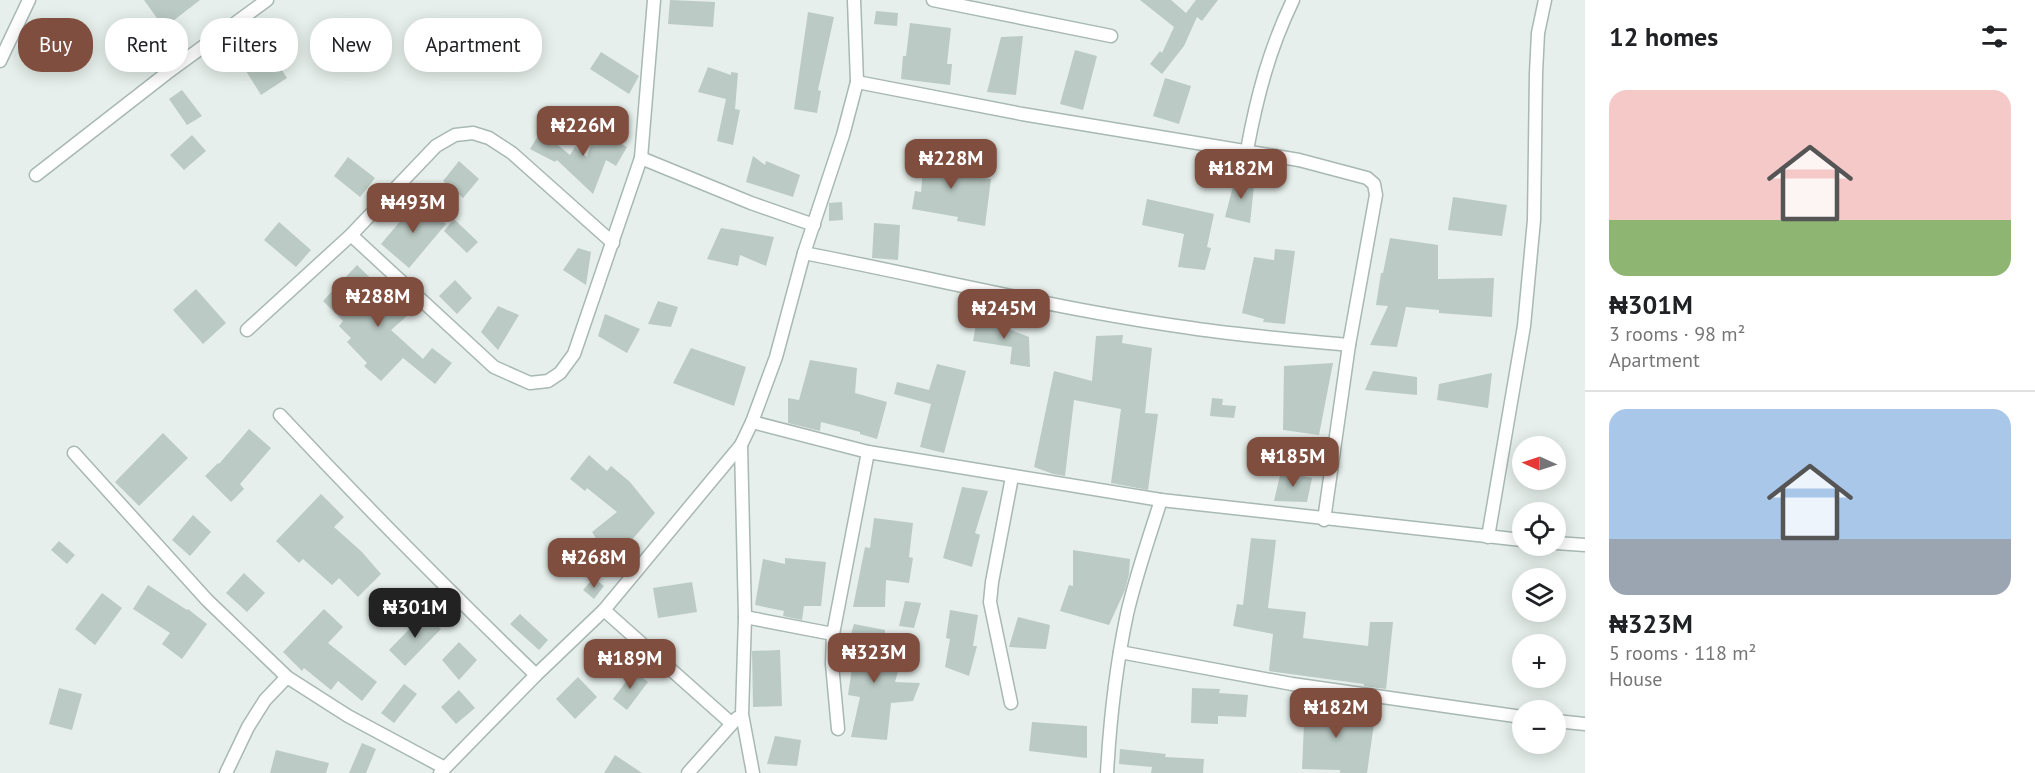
<!DOCTYPE html>
<meta charset="utf-8">
<style>
:root{--surface:#fff;--page:#f6f6f6;--text:#202124;--muted:#757577;--line:#e0e0e0;--accent:#7f4e3f}
body{margin:0;font-family:"PT Sans",sans-serif;background:var(--page);color:var(--text);height:100vh;display:flex;flex-direction:column;font-size:22px;white-space:nowrap}
*{box-sizing:border-box;margin:0}
p{font-size:20px;color:var(--muted)}
.icon{flex:none;width:33px;height:33px;fill:none;stroke:currentColor;stroke-width:2;stroke-linecap:round;stroke-linejoin:round}
.map{position:relative;flex:1;overflow:hidden}
.panel{display:flex;flex-direction:column;background:var(--surface);width:450px}
.panel>*{flex:none}
.hud{position:absolute;left:18px;top:18px;width:570px;height:54px;display:flex;gap:12px}
.needle{width:39px;rotate:273deg}
.buttons{position:absolute;left:1512px;top:436px;display:grid;gap:12px}
.buttons a{display:grid;place-items:center;width:54px;height:54px;border-radius:50%;background:var(--surface);box-shadow:0 3px 15px #0003;font-size:30px}
.price{position:absolute;translate:-50% -51px;padding:0 14px;border-radius:12px;background:var(--accent);color:#fff;font-size:20px;line-height:39px;filter:drop-shadow(0 2px 3px #0008)}
.price::after{content:'';position:absolute;left:50%;top:36px;width:18px;height:14px;margin-left:-9px;background:inherit;clip-path:polygon(0 0,100% 0,50% 100%)}
.price.active{background:#222;color:#fff}
ul{padding:0;list-style:none}
li{display:grid;align-content:center;gap:12px;height:318px;padding:0 24px}
li+li{border-top:2px solid var(--line)}
li span{display:grid;place-items:center;height:186px;border-radius:18px;color:#555}
li>.icon{margin-inline-start:auto}
span .icon{width:108px;height:108px;fill:#fffc;stroke-width:1}
li b{font-size:26px}
h2{display:flex;justify-content:space-between;align-items:center;height:72px;padding:0 24px;font-size:26px}
.tag{padding:0 21px;border-radius:24px;background:var(--surface);box-shadow:0 3px 15px #0003;font-size:21px;line-height:54px}
.tag.active{background:var(--accent);color:#fff}
main{display:flex;flex:1;min-height:0}
.map>svg:first-child{display:block}
.building{fill:#bbcac4}
.lines{fill:none;stroke-linecap:round;stroke-linejoin:round}
.minor-casing{stroke:#a8b8b2;stroke-width:15}
.minor{stroke:#fff;stroke-width:12}
</style>
<main>
<div class="map">
<svg width="1585" height="773" viewBox="0 0 1585 773">
<rect width="100%" height="100%" fill="#e6efeb"/>
<g class="building">
<path d="M 144,0 L 200,0 L 164,28 Z"/>
<path d="M 670,0 L 715,2 L 713,27 L 668,24 Z"/>
<path d="M 1140,0 L 1171,0 L 1186,13 L 1196,0 L 1218,0 L 1202,21 L 1197,17 L 1184,46 L 1162,74 L 1150,64 L 1160,51 L 1162,53 L 1174,27 Z"/>
<path d="M 876,11 L 898,13 L 897,26 L 874,24 Z"/>
<path d="M 808,12 L 834,17 L 818,90 L 821,91 L 817,113 L 794,109 Z"/>
<path d="M 910,23 L 951,28 L 947,64 L 952,64 L 950,85 L 901,79 L 903,56 L 906,56 Z"/>
<path d="M 1023,36 L 1016,95 L 987,92 L 1001,37 Z"/>
<path d="M 266,45 L 287,78 L 261,95 L 236,55 L 249,46 L 253,53 Z"/>
<path d="M 1075,50 L 1097,56 L 1083,110 L 1060,104 Z"/>
<path d="M 601,52 L 639,76 L 629,94 L 590,69 Z"/>
<path d="M 708,67 L 731,75 L 731,72 L 738,73 L 735,109 L 740,110 L 733,145 L 717,141 L 726,99 L 698,92 Z"/>
<path d="M 1165,78 L 1191,86 L 1179,124 L 1153,116 Z"/>
<path d="M 182,90 L 202,116 L 187,125 L 169,99 Z"/>
<path d="M 596,130 L 627,147 L 616,166 L 606,160 L 593,194 L 557,160 L 555,162 L 530,149 L 541,131 L 570,155 L 575,147 L 587,157 Z"/>
<path d="M 192,135 L 206,151 L 184,170 L 170,155 Z"/>
<path d="M 925,147 L 953,150 L 952,176 L 991,179 L 985,226 L 957,221 L 958,217 L 912,209 L 915,191 L 921,192 Z"/>
<path d="M 753,156 L 765,165 L 766,161 L 800,175 L 793,197 L 746,182 Z"/>
<path d="M 348,157 L 375,178 L 360,197 L 334,176 Z"/>
<path d="M 459,161 L 479,179 L 463,198 L 443,181 Z"/>
<path d="M 1255,177 L 1250,223 L 1225,217 L 1235,179 Z"/>
<path d="M 1453,197 L 1507,205 L 1502,236 L 1448,230 Z"/>
<path d="M 1147,199 L 1214,214 L 1207,247 L 1211,248 L 1205,270 L 1178,267 L 1184,234 L 1142,225 Z"/>
<path d="M 418,200 L 446,224 L 409,268 L 381,244 Z"/>
<path d="M 842,202 L 843,220 L 829,221 L 829,203 Z"/>
<path d="M 454,219 L 478,242 L 467,253 L 444,231 Z"/>
<path d="M 279,222 L 311,250 L 296,267 L 264,240 Z"/>
<path d="M 874,223 L 900,225 L 898,260 L 872,258 Z"/>
<path d="M 721,228 L 774,237 L 766,266 L 740,255 L 738,266 L 707,259 Z"/>
<path d="M 1390,238 L 1438,245 L 1438,279 L 1494,278 L 1492,317 L 1439,313 L 1439,310 L 1406,307 L 1397,347 L 1370,345 L 1388,306 L 1376,305 L 1381,273 L 1383,273 Z"/>
<path d="M 578,248 L 591,252 L 586,285 L 563,270 Z"/>
<path d="M 1275,249 L 1295,251 L 1285,324 L 1263,322 L 1264,319 L 1242,313 L 1254,257 L 1274,260 Z"/>
<path d="M 357,265 L 408,315 L 391,330 L 423,359 L 432,348 L 452,363 L 435,384 L 403,358 L 381,381 L 364,366 L 367,363 L 347,342 L 351,338 L 339,326 L 343,321 L 323,301 Z"/>
<path d="M 455,280 L 472,298 L 457,314 L 439,296 Z"/>
<path d="M 196,289 L 226,323 L 203,344 L 173,310 Z"/>
<path d="M 658,301 L 678,307 L 671,327 L 648,324 Z"/>
<path d="M 498,306 L 519,315 L 498,350 L 481,332 Z"/>
<path d="M 605,314 L 640,329 L 627,353 L 598,336 Z"/>
<path d="M 977,319 L 1006,324 L 1006,328 L 1029,337 L 1030,367 L 1010,364 L 1012,347 L 973,341 Z"/>
<path d="M 1123,335 L 1122,343 L 1152,348 L 1145,413 L 1158,414 L 1148,490 L 1111,483 L 1121,409 L 1074,400 L 1065,476 L 1053,474 L 1034,467 L 1054,371 L 1092,381 L 1096,336 Z"/>
<path d="M 691,348 L 746,367 L 734,406 L 673,383 Z"/>
<path d="M 810,360 L 857,368 L 855,393 L 887,402 L 877,439 L 860,434 L 860,432 L 821,422 L 820,431 L 788,423 L 788,398 L 799,400 Z"/>
<path d="M 1333,363 L 1319,435 L 1283,430 L 1284,366 Z"/>
<path d="M 937,364 L 966,371 L 944,453 L 920,447 L 931,404 L 894,394 L 897,382 L 929,390 Z"/>
<path d="M 1373,371 L 1417,377 L 1417,395 L 1365,390 Z"/>
<path d="M 1492,373 L 1488,408 L 1437,400 L 1439,384 Z"/>
<path d="M 1212,398 L 1223,399 L 1222,405 L 1236,406 L 1234,418 L 1210,416 Z"/>
<path d="M 249,429 L 271,448 L 240,484 L 244,489 L 231,502 L 205,476 L 218,463 L 219,464 Z"/>
<path d="M 163,433 L 188,458 L 139,506 L 115,482 Z"/>
<path d="M 589,455 L 607,471 L 611,466 L 630,482 L 655,513 L 612,563 L 592,532 L 617,512 L 587,488 L 585,491 L 570,479 Z"/>
<path d="M 1281,471 L 1312,478 L 1307,502 L 1274,501 Z"/>
<path d="M 962,487 L 988,491 L 975,533 L 980,535 L 972,567 L 943,558 Z"/>
<path d="M 321,494 L 344,517 L 334,527 L 362,552 L 381,574 L 358,597 L 339,578 L 332,585 L 303,559 L 299,563 L 276,541 Z"/>
<path d="M 193,515 L 211,532 L 190,556 L 172,540 Z"/>
<path d="M 874,518 L 913,523 L 909,557 L 913,558 L 909,583 L 886,580 L 885,607 L 853,607 L 865,547 L 870,548 Z"/>
<path d="M 1251,538 L 1276,540 L 1268,608 L 1306,612 L 1303,638 L 1368,646 L 1370,622 L 1393,622 L 1386,689 L 1364,686 L 1364,684 L 1269,671 L 1273,634 L 1233,626 L 1237,604 L 1243,605 Z"/>
<path d="M 59,541 L 75,555 L 67,564 L 51,550 Z"/>
<path d="M 1073,550 L 1130,559 L 1129,574 L 1125,590 L 1109,625 L 1060,611 L 1069,585 L 1073,586 Z"/>
<path d="M 785,558 L 826,562 L 821,606 L 804,606 L 802,620 L 783,616 L 784,611 L 755,605 L 763,559 L 785,564 Z"/>
<path d="M 244,573 L 265,593 L 247,612 L 226,593 Z"/>
<path d="M 592,580 L 596,580 L 604,586 L 594,599 L 583,590 Z"/>
<path d="M 692,582 L 697,612 L 658,618 L 653,588 Z"/>
<path d="M 148,585 L 187,610 L 188,609 L 207,624 L 182,659 L 162,644 L 170,633 L 133,609 Z"/>
<path d="M 102,593 L 122,608 L 95,645 L 75,629 Z"/>
<path d="M 905,601 L 921,603 L 914,628 L 899,626 Z"/>
<path d="M 324,609 L 343,627 L 328,643 L 377,682 L 362,701 L 338,681 L 331,690 L 304,668 L 302,671 L 283,652 Z"/>
<path d="M 950,610 L 978,615 L 973,646 L 977,646 L 969,676 L 945,667 L 950,639 L 946,638 Z"/>
<path d="M 425,613 L 441,629 L 405,666 L 389,650 Z"/>
<path d="M 520,614 L 548,640 L 539,650 L 510,624 Z"/>
<path d="M 1018,617 L 1050,625 L 1046,649 L 1009,647 Z"/>
<path d="M 854,624 L 885,630 L 884,666 L 899,668 L 895,682 L 920,683 L 913,701 L 891,703 L 887,740 L 851,737 L 860,697 L 848,695 L 854,655 L 845,653 Z"/>
<path d="M 459,642 L 477,660 L 459,680 L 442,660 Z"/>
<path d="M 780,650 L 782,706 L 753,707 L 752,651 Z"/>
<path d="M 634,671 L 648,682 L 627,710 L 613,699 Z"/>
<path d="M 578,677 L 597,697 L 575,719 L 556,699 Z"/>
<path d="M 404,684 L 417,694 L 394,723 L 381,713 Z"/>
<path d="M 59,688 L 82,694 L 72,730 L 49,724 Z"/>
<path d="M 1192,688 L 1220,689 L 1219,693 L 1248,695 L 1246,717 L 1218,716 L 1218,724 L 1191,723 Z"/>
<path d="M 459,690 L 475,708 L 456,724 L 441,707 Z"/>
<path d="M 1305,702 L 1339,705 L 1338,712 L 1375,717 L 1367,773 L 1340,773 L 1340,770 L 1302,769 Z"/>
<path d="M 1032,722 L 1087,726 L 1087,758 L 1029,751 Z"/>
<path d="M 775,736 L 801,740 L 797,766 L 767,764 Z"/>
<path d="M 362,743 L 376,749 L 366,773 L 349,773 Z"/>
<path d="M 1120,749 L 1166,754 L 1165,757 L 1204,759 L 1203,773 L 1151,773 L 1152,767 L 1119,764 Z"/>
<path d="M 276,750 L 329,763 L 326,773 L 270,773 Z"/>
<path d="M 615,755 L 642,773 L 604,773 Z"/>
</g>
<g class="lines">
<g class="minor-casing">
<g id="minor">
<path d="M 933,0 L 1111,36"/>
<path d="M 0,61 L 29,0"/>
<path d="M 857,82 L 1022,114 L 1299,160 L 1367,178 L 1374,184 L 1376,195 L 1349,345 L 1324,520"/>
<path d="M 1247,150 C 1257,96 1269,50 1293,0"/>
<path d="M 641,158 L 654,0"/>
<path d="M 36,175 L 167,73 L 267,0"/>
<path d="M 351,235 L 494,367 L 530,383 L 548,381 L 560,373 L 574,354 L 641,158 L 751,203 L 814,225"/>
<path d="M 804,253 C 933,278 1061,310 1191,328 C 1244,336 1297,340 1349,345"/>
<path d="M 247,330 L 351,235 L 436,146 L 455,135 L 473,133 L 489,138 L 512,153 L 613,243"/>
<path d="M 280,415 C 363,504 448,590 536,675"/>
<path d="M 752,422 L 868,452 L 1161,500 L 1522,540"/>
<path d="M 741,445 L 745,617 L 742,714 L 753,773"/>
<path d="M 74,453 L 207,600 L 287,677 L 348,716 L 445,768"/>
<path d="M 1488,537 L 1524,326 L 1534,220 L 1536,73 L 1538,33 L 1545,0"/>
<path d="M 1556,543 L 1585,545"/>
<path d="M 604,610 L 731,723"/>
<path d="M 745,617 L 833,634"/>
<path d="M 1120,652 L 1292,684 L 1522,717"/>
<path d="M 1011,703 L 990,602 L 992,582 L 1012,477"/>
<path d="M 1556,721 L 1585,724"/>
<path d="M 838,729 L 832,664 L 833,634 L 868,452"/>
<path d="M 226,773 L 248,727 L 265,700 L 287,677"/>
<path d="M 440,773 L 536,675 L 604,610 L 741,445 L 752,422 L 776,357 L 804,253 L 843,135 L 857,82 L 854,0"/>
<path d="M 688,773 L 737,718"/>
<path d="M 1107,773 C 1110,720 1116,666 1127,614 C 1136,575 1149,538 1161,500"/>
</g>
</g>
<use href="#minor" class="minor"/>
</g>
</svg>
<div class="buttons">
<a><svg class="needle" viewBox="-14 -14 28 28"><path d="M0-13l5 13h-10z" fill="#e53935"/><path d="M0 13l5-13h-10z" fill="#757577"/></svg></a>
<a><svg class="icon" aria-label="locate" viewBox="0 0 24 24"><circle cx="12" cy="12" r="6"/><path d="M12 2v4M12 18v4M2 12h4M18 12h4"/></svg></a>
<a><svg class="icon" aria-label="layers" viewBox="0 0 24 24"><path d="M12 4l9 5-9 5-9-5zM3 14l9 5 9-5"/></svg></a>
<a>+</a>
<a>−</a>
</div>
<b class="price" style="left:583px;top:157px">₦226M</b>
<b class="price" style="left:951px;top:190px">₦228M</b>
<b class="price" style="left:1241px;top:200px">₦182M</b>
<b class="price" style="left:413px;top:234px">₦493M</b>
<b class="price" style="left:378px;top:328px">₦288M</b>
<b class="price" style="left:1004px;top:340px">₦245M</b>
<b class="price" style="left:1293px;top:488px">₦185M</b>
<b class="price" style="left:594px;top:589px">₦268M</b>
<b class="price active" style="left:415px;top:639px">₦301M</b>
<b class="price" style="left:874px;top:684px">₦323M</b>
<b class="price" style="left:630px;top:690px">₦189M</b>
<b class="price" style="left:1336px;top:739px">₦182M</b>
<div class="hud">
<a class="tag active">Buy</a>
<a class="tag">Rent</a>
<a class="tag">Filters</a>
<a class="tag">New</a>
<a class="tag">Apartment</a>
</div>
</div>
<section class="panel">
<h2>12 homes<svg class="icon" aria-label="filters" viewBox="0 0 24 24"><path d="M4 7h16M4 17h16"/><circle cx="9" cy="7" r="2"/><circle cx="15" cy="17" r="2"/></svg></h2>
<ul>
<li><span style="background:linear-gradient(#f6c9c9 70%,#8fb573 0)"><svg class="icon" aria-label="home" viewBox="0 0 24 24"><path d="M3 11l9-7 9 7M6 9v11h12V9"/></svg></span><div><b>₦301M</b><p>3 rooms · 98 m²</p><p>Apartment</p></div></li>
<li><span style="background:linear-gradient(#a9c7e8 70%,#9aa5b1 0)"><svg class="icon" aria-label="home" viewBox="0 0 24 24"><path d="M3 11l9-7 9 7M6 9v11h12V9"/></svg></span><div><b>₦323M</b><p>5 rooms · 118 m²</p><p>House</p></div></li>
</ul>
</section>
</main>
